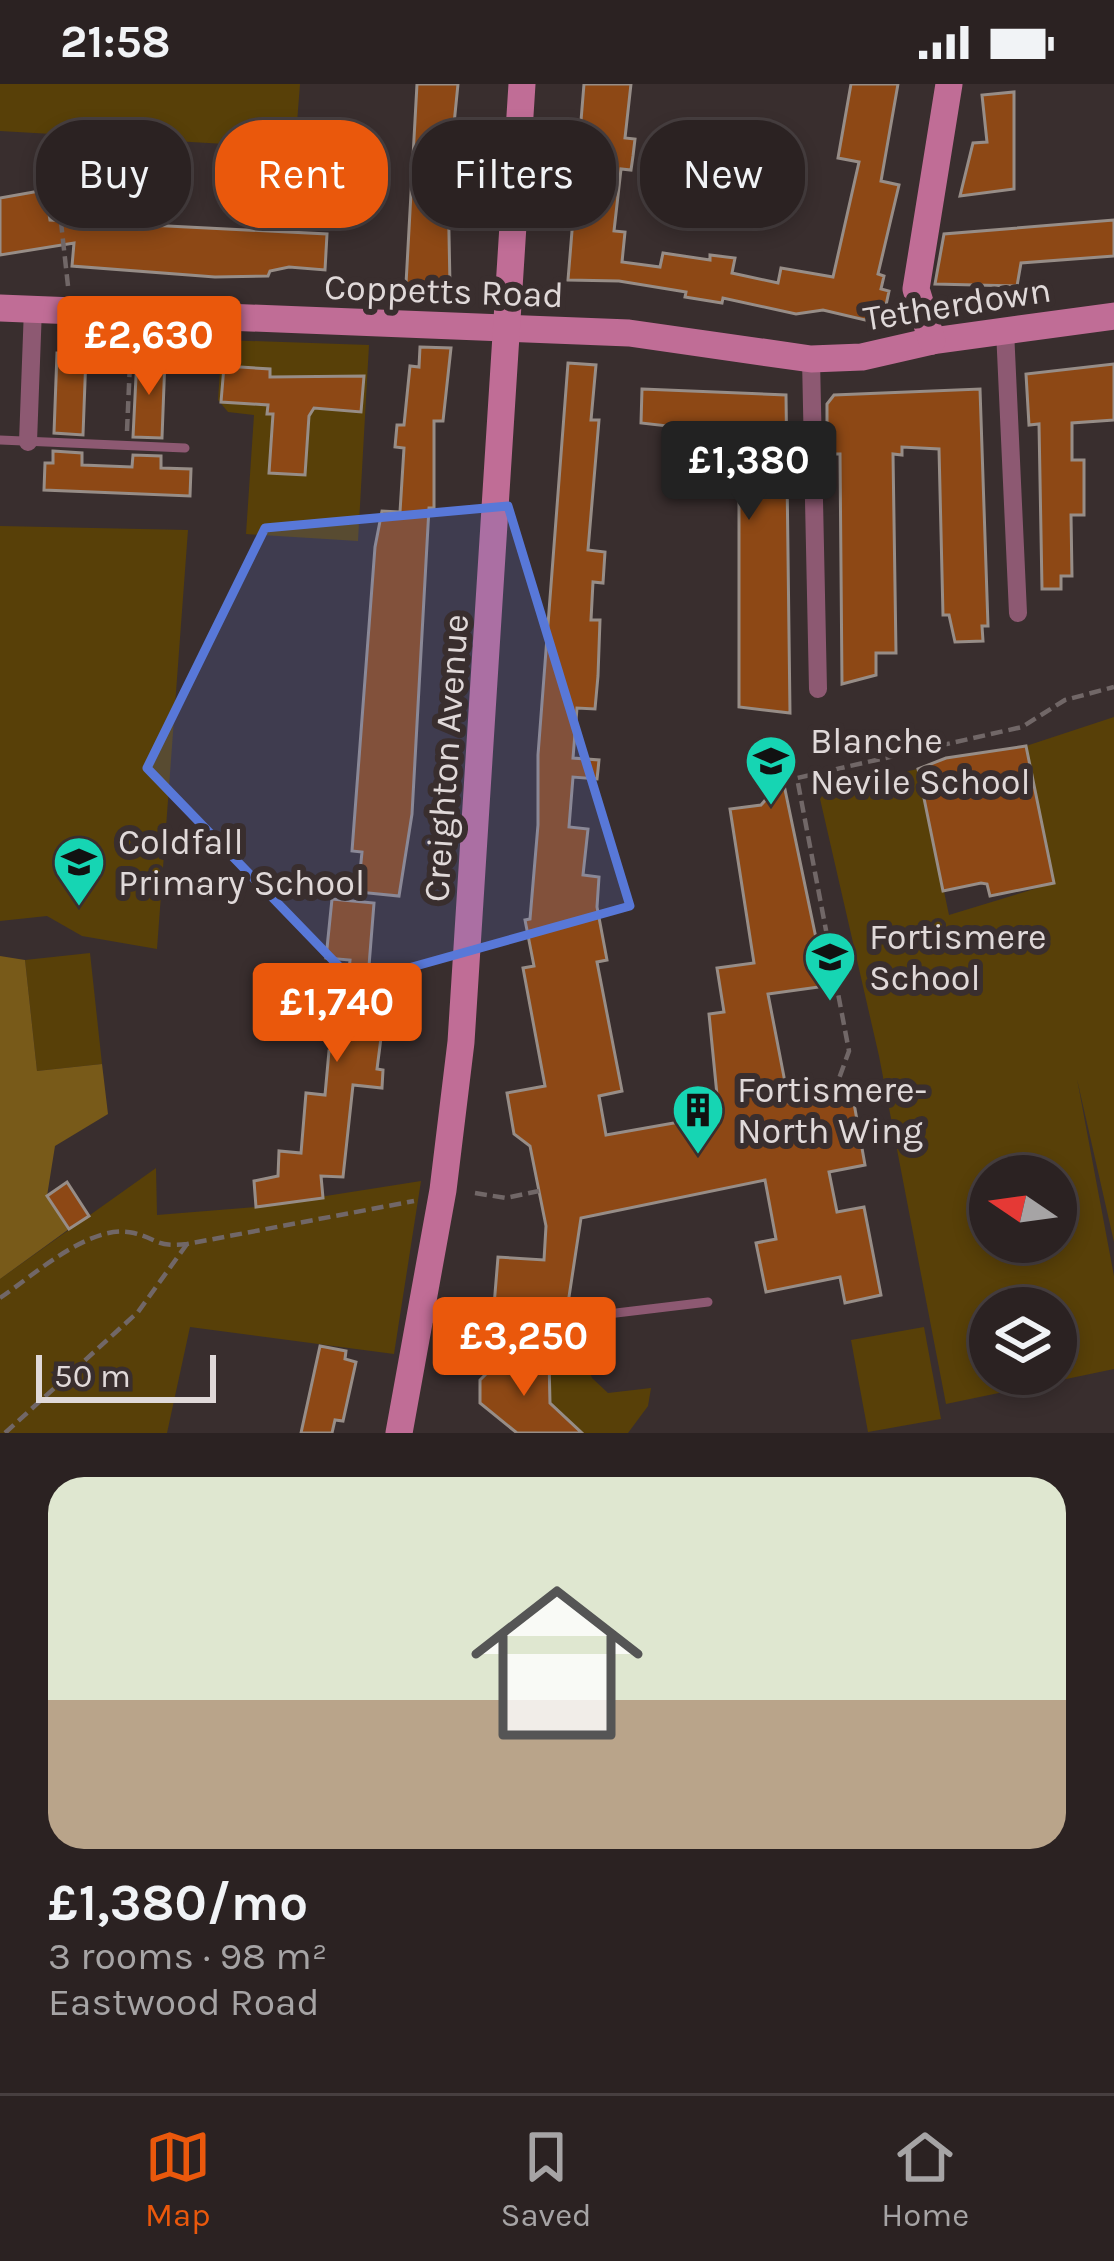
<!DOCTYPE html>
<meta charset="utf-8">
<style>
:root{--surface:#2b2222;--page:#372f2f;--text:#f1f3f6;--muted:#a6a4a5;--line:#473f40;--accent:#ea580c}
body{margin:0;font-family:Karla,sans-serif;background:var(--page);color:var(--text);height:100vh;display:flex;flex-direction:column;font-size:45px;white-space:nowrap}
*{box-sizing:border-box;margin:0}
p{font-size:39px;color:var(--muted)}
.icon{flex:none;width:66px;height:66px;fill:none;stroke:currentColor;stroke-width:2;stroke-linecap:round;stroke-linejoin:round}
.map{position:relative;height:1349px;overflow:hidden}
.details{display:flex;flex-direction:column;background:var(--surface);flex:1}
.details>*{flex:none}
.hud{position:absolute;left:36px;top:36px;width:1044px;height:108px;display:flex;gap:24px}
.needle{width:78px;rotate:283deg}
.fabs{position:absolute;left:969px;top:1071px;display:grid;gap:24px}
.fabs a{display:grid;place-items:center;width:108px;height:108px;border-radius:50%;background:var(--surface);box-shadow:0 6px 18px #0003,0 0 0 3px var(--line);font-size:60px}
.scale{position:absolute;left:36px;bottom:30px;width:180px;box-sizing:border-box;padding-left:12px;border:6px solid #e0d9d9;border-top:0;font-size:33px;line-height:42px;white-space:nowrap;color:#e0d9d9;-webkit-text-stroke:9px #392e2e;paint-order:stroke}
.price{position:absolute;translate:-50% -102px;padding:0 27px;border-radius:12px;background:var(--accent);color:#fff;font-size:39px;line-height:78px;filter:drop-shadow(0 3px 6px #0008)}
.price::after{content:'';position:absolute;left:50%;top:72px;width:36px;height:27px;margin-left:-18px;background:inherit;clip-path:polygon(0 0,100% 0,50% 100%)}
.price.on{background:#222;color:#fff}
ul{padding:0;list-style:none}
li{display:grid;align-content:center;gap:24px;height:636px;padding:0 48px}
li span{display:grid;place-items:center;height:372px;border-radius:36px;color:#555}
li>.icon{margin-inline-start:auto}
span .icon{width:216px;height:216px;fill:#fffc;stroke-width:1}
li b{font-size:51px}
.tag{padding:0 42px;border-radius:48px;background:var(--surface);box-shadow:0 6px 18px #0003,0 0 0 3px var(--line);font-size:42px;line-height:108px}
.tag.on{background:var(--accent);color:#fff}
.status{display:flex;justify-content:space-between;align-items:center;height:84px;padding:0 60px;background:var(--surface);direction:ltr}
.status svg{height:33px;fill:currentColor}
.tabs{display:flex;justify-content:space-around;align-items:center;height:168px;border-top:3px solid var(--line);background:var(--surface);font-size:33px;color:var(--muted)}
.tabs a{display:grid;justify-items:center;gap:6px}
.tabs .on{color:var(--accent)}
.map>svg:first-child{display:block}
.green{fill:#584008;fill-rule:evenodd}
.forest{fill:#785a19}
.building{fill:#8d4815;stroke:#978d87;stroke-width:3}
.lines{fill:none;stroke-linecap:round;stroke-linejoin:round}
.path{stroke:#716767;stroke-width:4.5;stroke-dasharray:12 6;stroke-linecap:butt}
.lane{stroke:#8d5972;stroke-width:9}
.street{stroke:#8d5972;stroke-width:18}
.secondary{stroke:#c06d96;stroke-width:27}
.marked{fill:#5878d8;fill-opacity:0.2;stroke:#5878d8;stroke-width:9;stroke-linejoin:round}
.labels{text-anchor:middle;stroke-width:12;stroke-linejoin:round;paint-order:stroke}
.street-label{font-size:36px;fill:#e0d9d9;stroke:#392e2e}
.poi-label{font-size:36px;fill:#e0d9d9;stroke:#392e2e;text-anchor:start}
</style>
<div class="status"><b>21:58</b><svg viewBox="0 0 49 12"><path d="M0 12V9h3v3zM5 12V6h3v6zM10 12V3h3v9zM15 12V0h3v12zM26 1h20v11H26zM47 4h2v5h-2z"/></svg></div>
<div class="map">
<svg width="1114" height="1349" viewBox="0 0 1114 1349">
<rect width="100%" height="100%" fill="#392e2e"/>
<g class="green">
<path d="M 0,0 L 300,0 L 295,64 L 0,47 Z"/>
<path d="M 222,256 L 369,261 L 358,457 L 246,450 L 254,331 L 228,328 L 218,316 Z"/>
<path d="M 0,442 L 188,446 L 157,865 L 82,852 L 47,832 L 0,837 Z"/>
<path d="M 1114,633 L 1114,1158 L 1077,995 L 1114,1192 L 1114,1285 L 946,1320 L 879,972 L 818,706 L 918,685 L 949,831 L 1054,799 L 1026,662 ZM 990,1092 L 1056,1092 L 1056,1158 L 990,1158 ZM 990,1224 L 1056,1224 L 1056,1290 L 990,1290 Z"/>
<path d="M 90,869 L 102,980 L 37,987 L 25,876 Z"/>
<path d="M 156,1084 L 157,1131 L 256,1123 L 421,1097 L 394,1270 L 190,1243 L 167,1349 L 0,1349 L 0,1195 Z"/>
<path d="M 924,1243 L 941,1335 L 868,1348 L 851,1256 Z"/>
<path d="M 582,1268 L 592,1294 L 608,1309 L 651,1304 L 648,1322 L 628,1349 L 573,1349 L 572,1340 L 546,1322 L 550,1317 L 549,1276 Z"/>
</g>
<path class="forest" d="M 0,872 L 25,876 L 37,987 L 102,980 L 108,1030 L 55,1062 L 47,1112 L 69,1145 L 0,1195 Z"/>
<g class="building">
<path d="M 417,0 L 458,0 L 448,100 L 450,201 L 406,200 Z"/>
<path d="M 584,0 L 631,0 L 625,54 L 635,55 L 633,72 L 631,86 L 621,85 L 614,147 L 625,148 L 622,178 L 660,183 L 663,169 L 710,176 L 710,171 L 735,174 L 732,189 L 778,199 L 781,184 L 833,193 L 859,78 L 838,74 L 851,0 L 898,0 L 881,97 L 899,101 L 878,190 L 884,192 L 881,205 L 889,207 L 882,240 L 823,226 L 796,230 L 723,214 L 722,219 L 685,213 L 686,208 L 619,197 L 568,196 Z"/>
<path d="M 1014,8 L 1014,105 L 960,112 L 973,59 L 987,58 L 982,11 Z"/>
<path d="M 45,106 L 50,136 L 327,150 L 325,186 L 289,183 L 270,187 L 268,192 L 215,193 L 72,182 L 74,159 L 0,171 L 0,114 Z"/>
<path d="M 1114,136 L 1114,172 L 1021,179 L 1017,202 L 935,200 L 944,150 Z"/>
<path d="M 420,263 L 451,264 L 443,337 L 434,337 L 434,424 L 429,424 L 412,730 L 399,812 L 358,808 L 362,768 L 352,767 L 375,463 L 382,427 L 400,428 L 404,364 L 395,363 L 397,341 L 404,341 L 410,282 L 419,283 Z"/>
<path d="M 57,269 L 86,271 L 83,351 L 54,349 Z"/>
<path d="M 137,273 L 165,274 L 162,354 L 133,353 Z"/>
<path d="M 568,279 L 596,281 L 591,336 L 599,336 L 588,466 L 605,468 L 603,499 L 593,498 L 591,536 L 600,536 L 598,592 L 595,625 L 577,624 L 573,674 L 599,676 L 598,686 L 597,695 L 573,693 L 569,743 L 588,745 L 583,791 L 599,793 L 597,823 L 607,876 L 597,878 L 622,1007 L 599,1012 L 606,1051 L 719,1031 L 709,930 L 724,928 L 717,884 L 754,879 L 730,725 L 761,721 L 783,696 L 826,902 L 768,910 L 789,1019 L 852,1008 L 865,1081 L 829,1088 L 837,1128 L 864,1123 L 881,1211 L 845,1219 L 840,1193 L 766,1208 L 756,1159 L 776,1155 L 765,1096 L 581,1134 L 567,1226 L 494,1222 L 498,1173 L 544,1176 L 546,1142 L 530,1062 L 514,1050 L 507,1009 L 545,1002 L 523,884 L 534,882 L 525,836 L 530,835 L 538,741 L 538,671 Z"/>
<path d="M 1114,280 L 1114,336 L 1072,339 L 1072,376 L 1084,376 L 1084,431 L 1071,431 L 1072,492 L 1061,492 L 1061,505 L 1042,505 L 1039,340 L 1029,341 L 1026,290 Z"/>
<path d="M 224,282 L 270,285 L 270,293 L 364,292 L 361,328 L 314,324 L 309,332 L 305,391 L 269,389 L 273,330 L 267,330 L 268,321 L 221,318 Z"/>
<path d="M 642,305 L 786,311 L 790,629 L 739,623 L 739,390 L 718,390 L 712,347 L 641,339 Z"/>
<path d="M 980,305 L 988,542 L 982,542 L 983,557 L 955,558 L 949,531 L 943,531 L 939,365 L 902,363 L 902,371 L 893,370 L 896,569 L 876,569 L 876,591 L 842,600 L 840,370 L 832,370 L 833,356 L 827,352 L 827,320 L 834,311 Z"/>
<path d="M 53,367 L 82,369 L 82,381 L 132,383 L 133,371 L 161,372 L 161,384 L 191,385 L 190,412 L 44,406 L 45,379 L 53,379 Z"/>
<path d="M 1026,662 L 1054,799 L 990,812 L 987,800 L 981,799 L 943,807 L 918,685 L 946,674 Z"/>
<path d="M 332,815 L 374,819 L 369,882 L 390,884 L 377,985 L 383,986 L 382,1004 L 353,1001 L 343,1093 L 321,1092 L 323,1114 L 256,1123 L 254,1097 L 278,1092 L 279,1067 L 301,1069 L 306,1009 L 325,1011 L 329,967 L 335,967 L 339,937 L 344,937 L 350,876 L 326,874 Z"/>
<path d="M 67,1098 L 89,1132 L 69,1145 L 47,1112 Z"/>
<path d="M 320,1262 L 346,1267 L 345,1275 L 356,1278 L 343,1337 L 335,1336 L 332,1349 L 301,1349 Z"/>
<path d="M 549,1276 L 550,1319 L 582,1349 L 517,1349 L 480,1319 L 480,1296 L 491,1285 Z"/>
</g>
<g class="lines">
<g class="path">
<path d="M 53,65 L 68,202"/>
<path d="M 127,347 L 131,256"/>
<path d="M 757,1019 L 837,1000 L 849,967 L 797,694 L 1022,643 L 1065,616 L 1114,603"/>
<path d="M 475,1109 L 506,1114 L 539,1107"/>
<path d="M 0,1214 C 33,1192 91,1138 134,1149 C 161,1156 153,1163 187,1160 L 414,1117"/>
<path d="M 5,1349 L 138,1228 L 187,1160"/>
</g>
<g class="lane">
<path d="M 0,356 L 185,364"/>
<path d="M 423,1233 L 455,1238 L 496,1231 L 566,1235 L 708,1218"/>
</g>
<g class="street">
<path d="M 1005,246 L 1018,529"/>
<path d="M 811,275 L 818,605"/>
<path d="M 28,358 L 33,224"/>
</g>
<g class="secondary">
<path d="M 0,224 L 629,249 L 811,275 L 862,273 L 932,257 L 1114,232"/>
<path d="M 932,257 L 916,205 L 949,0"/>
<path d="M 399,1349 L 443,1106 L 461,958 L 522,0"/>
</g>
</g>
<path class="marked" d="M 508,422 L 630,822 L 355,899 L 147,684 L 265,444 Z"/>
<defs>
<g id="school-pin" transform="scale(2.7)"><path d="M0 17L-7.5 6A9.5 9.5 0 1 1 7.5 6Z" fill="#16d5b3" stroke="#392e2e"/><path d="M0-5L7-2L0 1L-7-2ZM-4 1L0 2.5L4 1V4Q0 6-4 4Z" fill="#111"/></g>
<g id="building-pin" transform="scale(2.7)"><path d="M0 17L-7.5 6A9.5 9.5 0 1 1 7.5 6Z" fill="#16d5b3" stroke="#392e2e"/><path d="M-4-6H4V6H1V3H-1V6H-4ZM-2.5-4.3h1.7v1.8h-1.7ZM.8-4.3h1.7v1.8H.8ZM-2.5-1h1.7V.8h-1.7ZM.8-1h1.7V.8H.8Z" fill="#111"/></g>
</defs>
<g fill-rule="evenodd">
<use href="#school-pin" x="771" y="677"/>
<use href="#school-pin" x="79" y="778"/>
<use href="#school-pin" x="830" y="873"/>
<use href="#building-pin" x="698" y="1026"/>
</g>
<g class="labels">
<g class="street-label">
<text transform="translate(444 206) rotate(2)" y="13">Coppetts Road</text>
<text transform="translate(957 219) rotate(-9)" y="13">Tetherdown</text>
<text transform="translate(445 674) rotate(-86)" y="13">Creighton Avenue</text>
</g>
<g class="poi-label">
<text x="810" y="669">Blanche<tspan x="810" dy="41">Nevile School</tspan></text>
<text x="118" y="770">Coldfall<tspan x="118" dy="41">Primary School</tspan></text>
<text x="869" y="865">Fortismere<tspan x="869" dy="41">School</tspan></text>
<text x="737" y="1018">Fortismere-<tspan x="737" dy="41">North Wing</tspan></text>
</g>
</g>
</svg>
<div class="fabs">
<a><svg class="needle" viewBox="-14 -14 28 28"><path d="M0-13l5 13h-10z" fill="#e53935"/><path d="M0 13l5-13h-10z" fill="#a6a4a5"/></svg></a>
<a><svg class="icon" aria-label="layers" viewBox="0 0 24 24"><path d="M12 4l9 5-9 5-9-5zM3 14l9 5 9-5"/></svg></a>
</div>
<div class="scale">50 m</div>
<b class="price" style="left:149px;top:314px">£2,630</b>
<b class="price on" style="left:749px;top:439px">£1,380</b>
<b class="price" style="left:337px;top:981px">£1,740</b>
<b class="price" style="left:524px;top:1315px">£3,250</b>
<div class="hud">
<a class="tag">Buy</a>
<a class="tag on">Rent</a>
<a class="tag">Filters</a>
<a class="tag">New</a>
</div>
</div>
<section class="details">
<ul>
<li><span style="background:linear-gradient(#dfe7d0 60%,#b9a48a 0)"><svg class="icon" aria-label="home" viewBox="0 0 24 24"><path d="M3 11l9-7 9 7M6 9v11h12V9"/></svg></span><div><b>£1,380/mo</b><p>3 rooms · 98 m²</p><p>Eastwood Road</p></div></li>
</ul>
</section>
<nav class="tabs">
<a class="on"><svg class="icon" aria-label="map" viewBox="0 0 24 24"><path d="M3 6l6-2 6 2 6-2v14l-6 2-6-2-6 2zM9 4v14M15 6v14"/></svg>Map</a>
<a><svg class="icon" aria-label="saved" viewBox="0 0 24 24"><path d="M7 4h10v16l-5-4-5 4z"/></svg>Saved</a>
<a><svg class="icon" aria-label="home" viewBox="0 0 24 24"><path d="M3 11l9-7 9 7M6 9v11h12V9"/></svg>Home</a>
</nav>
